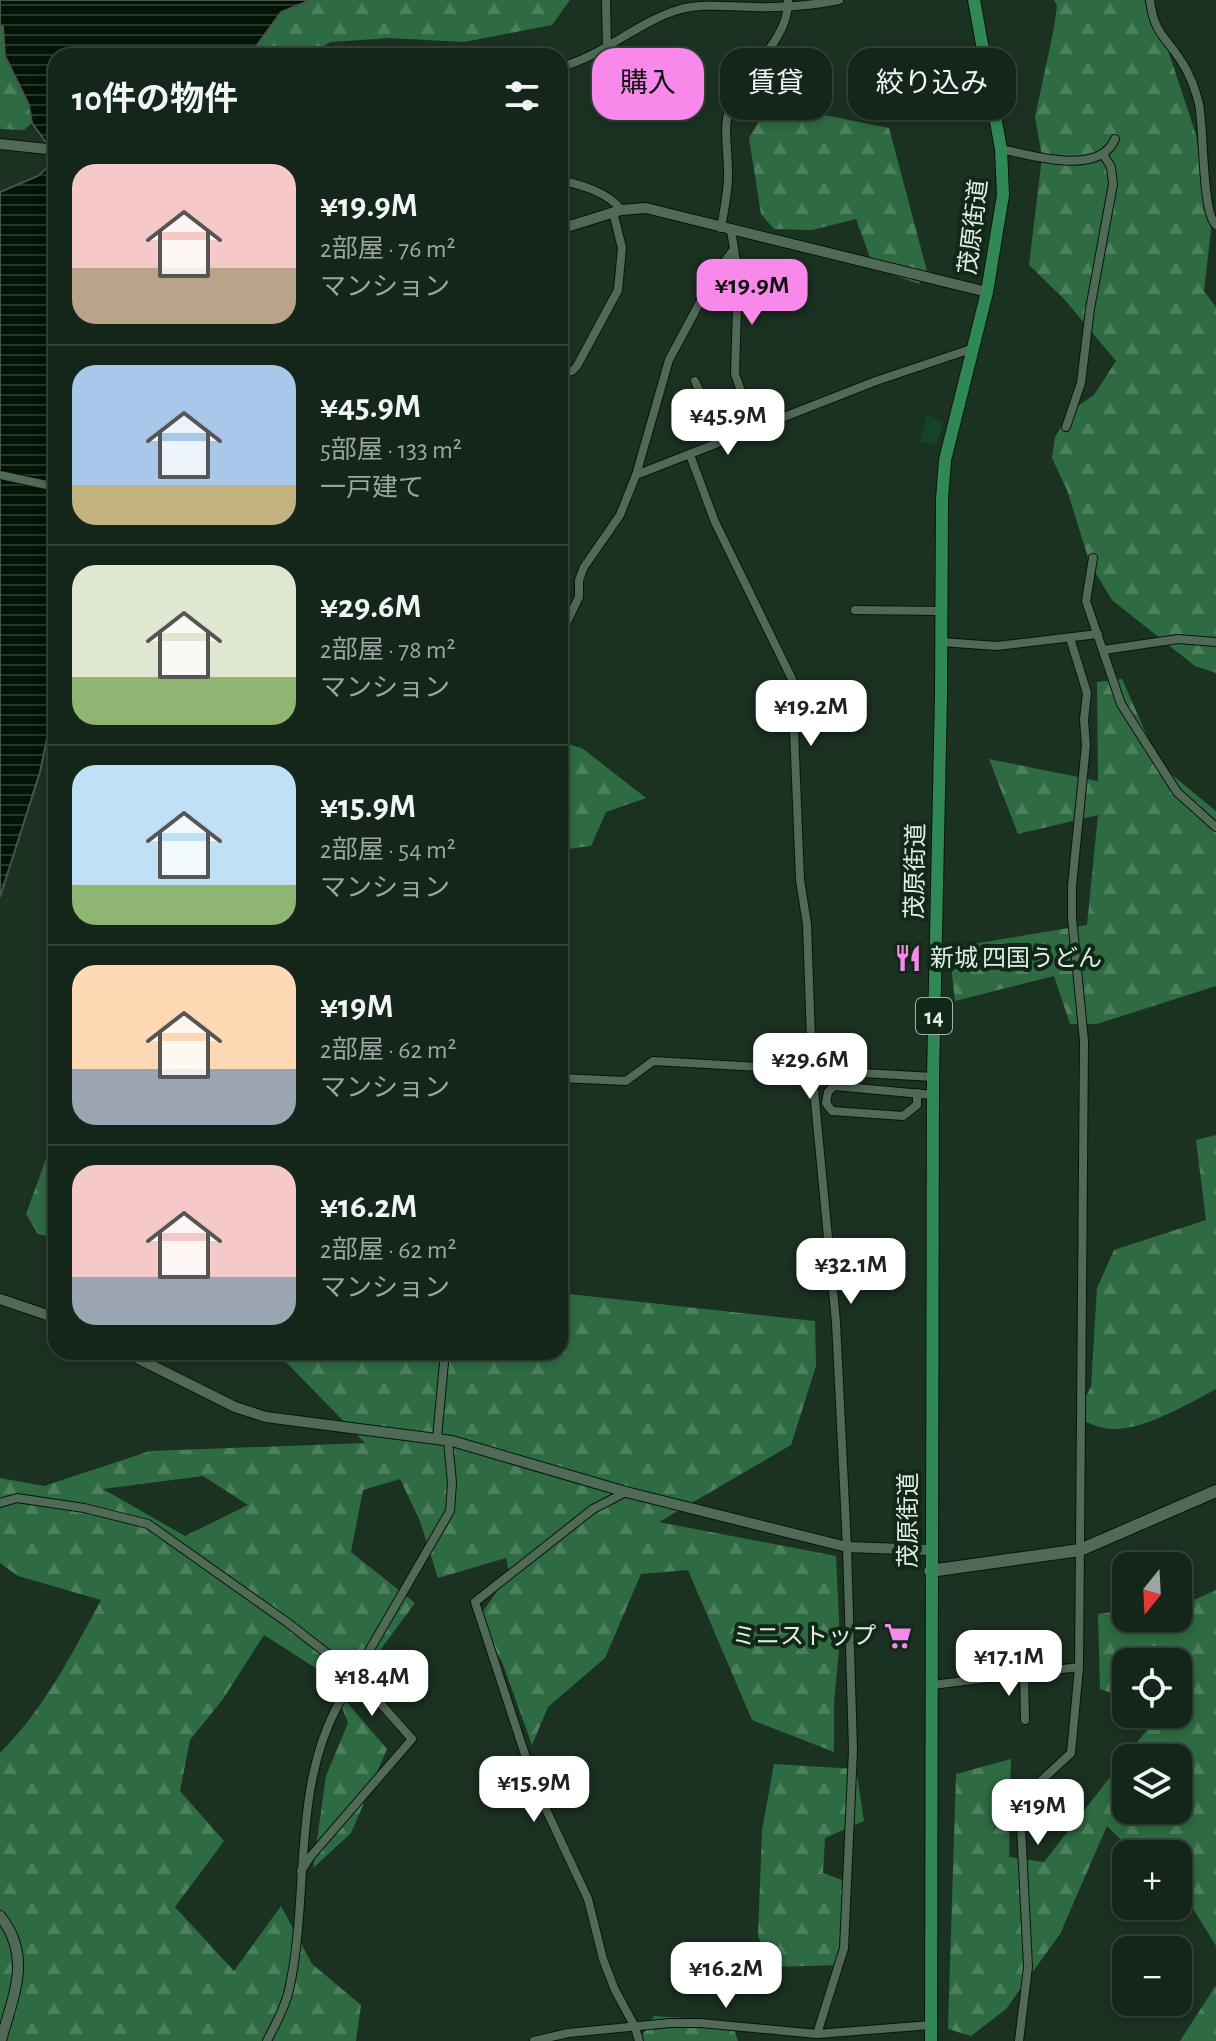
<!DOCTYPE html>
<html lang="ja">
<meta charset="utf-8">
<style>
:root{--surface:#142519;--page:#213126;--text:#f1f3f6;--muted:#9da5a2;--line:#334238;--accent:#f888e9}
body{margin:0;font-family:"Alegreya Sans","Noto Sans JP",sans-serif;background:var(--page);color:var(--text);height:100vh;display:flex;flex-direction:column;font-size:30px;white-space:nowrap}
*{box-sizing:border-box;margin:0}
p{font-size:26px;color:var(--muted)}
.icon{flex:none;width:44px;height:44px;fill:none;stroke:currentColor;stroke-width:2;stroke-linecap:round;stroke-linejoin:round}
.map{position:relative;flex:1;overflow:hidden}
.drawer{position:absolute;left:48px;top:48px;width:520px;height:1312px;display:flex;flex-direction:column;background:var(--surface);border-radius:24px;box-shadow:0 4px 12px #0003,0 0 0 2px var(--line)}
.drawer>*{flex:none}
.hud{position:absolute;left:592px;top:48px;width:504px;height:72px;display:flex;gap:16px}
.needle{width:52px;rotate:198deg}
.buttons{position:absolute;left:1112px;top:1552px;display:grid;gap:16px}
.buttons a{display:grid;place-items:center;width:80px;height:80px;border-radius:16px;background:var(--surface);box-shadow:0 4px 12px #0003,0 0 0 2px var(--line);font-size:40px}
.price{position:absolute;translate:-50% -68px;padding:0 18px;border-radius:16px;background:#fff;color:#222;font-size:26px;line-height:52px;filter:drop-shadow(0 2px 4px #0008)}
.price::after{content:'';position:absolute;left:50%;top:48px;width:24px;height:18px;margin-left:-12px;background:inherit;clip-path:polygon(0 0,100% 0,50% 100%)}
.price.active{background:var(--accent);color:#111}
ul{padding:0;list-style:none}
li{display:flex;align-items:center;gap:24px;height:200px;padding:0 24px}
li+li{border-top:2px solid var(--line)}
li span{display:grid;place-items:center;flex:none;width:224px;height:160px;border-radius:24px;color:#555}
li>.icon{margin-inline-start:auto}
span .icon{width:96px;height:96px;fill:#fffc;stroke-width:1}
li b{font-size:34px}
h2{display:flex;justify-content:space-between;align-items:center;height:96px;padding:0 24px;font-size:34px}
.chip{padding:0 28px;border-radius:24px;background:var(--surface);box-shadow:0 4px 12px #0003,0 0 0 2px var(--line);font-size:28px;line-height:72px}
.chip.active{background:var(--accent);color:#111}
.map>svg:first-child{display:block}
.forest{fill:url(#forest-firs);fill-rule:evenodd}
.park{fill:#134425}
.water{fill:url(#water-rules);stroke:#455549;stroke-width:2}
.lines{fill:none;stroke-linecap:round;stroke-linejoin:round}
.minor-casing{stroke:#04180a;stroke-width:10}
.tertiary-casing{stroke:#04180a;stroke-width:12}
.secondary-casing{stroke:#04180a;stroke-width:14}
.primary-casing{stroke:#04180a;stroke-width:14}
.minor{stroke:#516957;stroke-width:8}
.tertiary{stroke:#516957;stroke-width:10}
.secondary{stroke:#516957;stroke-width:12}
.primary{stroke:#308855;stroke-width:12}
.labels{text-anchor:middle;stroke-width:8;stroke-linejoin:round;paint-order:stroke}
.shield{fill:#112718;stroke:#a2b2a6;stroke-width:2}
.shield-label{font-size:22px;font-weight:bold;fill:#e0ede3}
.street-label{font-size:24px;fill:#e0ede3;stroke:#112718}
.poi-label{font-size:24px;fill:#e0ede3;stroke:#112718;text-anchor:start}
</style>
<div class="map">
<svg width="1216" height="2041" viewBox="0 0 1216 2041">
<defs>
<pattern id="forest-firs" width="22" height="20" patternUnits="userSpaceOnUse" patternTransform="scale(2)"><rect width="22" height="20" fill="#2e6b42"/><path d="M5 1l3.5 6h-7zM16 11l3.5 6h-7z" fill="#4c805d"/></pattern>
<pattern id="water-rules" width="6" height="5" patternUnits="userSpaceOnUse" patternTransform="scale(2)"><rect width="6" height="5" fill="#031407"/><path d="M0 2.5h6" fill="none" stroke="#27362b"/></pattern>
</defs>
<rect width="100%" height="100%" fill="#1b3121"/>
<g class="forest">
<path d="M 311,0 L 570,0 L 552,25 L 464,42 L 390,38 L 331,42 L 305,56 L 255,56 L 253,49 L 281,12 Z"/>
<path d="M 1054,0 L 1144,0 L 1161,29 L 1196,135 L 1211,230 L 1204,291 L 1216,307 L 1216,673 L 1195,666 L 1112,600 L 1090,564 L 1067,490 L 1052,458 L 1055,437 L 1070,411 L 1094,395 L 1116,361 L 1064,299 L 1029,265 L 1042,157 L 1035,117 L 1054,28 L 1057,5 Z"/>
<path d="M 0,25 L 3,26 L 5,56 L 29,105 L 32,123 L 24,130 L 0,129 Z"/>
<path d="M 809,112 L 889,128 L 927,271 L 919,284 L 874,268 L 856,219 L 812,230 L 774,229 L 761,214 L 749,138 L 763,115 Z"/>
<path d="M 1122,679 L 1160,765 L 1216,811 L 1216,986 L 1097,1024 L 1070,1024 L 1054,976 L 955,1001 L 949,948 L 1087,925 L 1098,815 L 1018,834 L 989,759 L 1098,781 L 1097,682 Z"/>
<path d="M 560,742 L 582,748 L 646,798 L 606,812 L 591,846 L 560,850 Z"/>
<path d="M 1216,1135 L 1216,1389 C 1188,1404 1137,1435 1104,1428 C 1098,1427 1092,1424 1086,1422 L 1081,1405 L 1091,1387 L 1097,1288 L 1114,1250 L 1206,1220 L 1196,1140 Z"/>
<path d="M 50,1148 L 56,1150 L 56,1238 L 38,1234 L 26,1214 Z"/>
<path d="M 560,1293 L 815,1321 L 816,1366 L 791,1445 L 659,1522 L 836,1556 L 840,1640 L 834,1702 L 834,1752 L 752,1720 L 688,1570 L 641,1574 L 605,1658 L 548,1707 L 532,1745 L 502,1662 L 477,1620 L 509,1574 L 506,1558 L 438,1578 L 420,1521 L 400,1479 L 363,1490 L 351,1552 L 415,1603 L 344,1699 L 387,1749 L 351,1833 L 313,1868 L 326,1776 L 348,1723 L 331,1678 L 264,1635 L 223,1699 L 190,1740 L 180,1791 L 224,1841 L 175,1907 L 234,1971 L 281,1906 L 312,1964 L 361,2005 L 356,2041 L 0,2041 L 0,1753 C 44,1709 72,1654 101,1600 L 18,1576 L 0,1563 L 0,1478 L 44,1486 L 150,1451 L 365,1443 L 276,1352 L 560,1352 ZM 203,1476 L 248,1505 L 185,1536 L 103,1489 Z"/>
<path d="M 1216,1590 L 1216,1946 L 1194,1910 L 1178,1890 L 1178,1854 L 1135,1854 L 1107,1826 L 1060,1934 L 1006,2009 L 971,2036 L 948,2029 L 956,1774 L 1011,1759 L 1009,1857 L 1044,1862 L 1159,1714 L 1178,1714 L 1178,1662 L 1126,1662 L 1126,1698 L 1100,1689 L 1098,1614 L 1126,1610 L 1126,1618 L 1178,1618 L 1178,1602 L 1196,1599 ZM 1126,1758 L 1178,1758 L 1178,1810 L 1126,1810 Z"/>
<path d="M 774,1764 L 856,1769 L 864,1821 L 825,1838 L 823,1873 L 845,1881 L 841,1965 L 771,1967 L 758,1936 L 762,1830 Z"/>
<path d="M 1216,1985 L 1216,2041 L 1180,2041 Z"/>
<path d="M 654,2016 L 731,2021 L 738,2041 L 639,2041 Z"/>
</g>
<path class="park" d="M 927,415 L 943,422 L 936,445 L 920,442 Z"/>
<g class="water">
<path d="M 0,0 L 311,0 L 281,12 L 249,56 L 56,56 L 56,156 L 32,123 L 29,105 L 5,56 L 3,26 L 0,25 Z"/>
<path d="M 56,160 L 56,588 L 53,604 L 56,617 L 56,696 L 40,772 L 0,897 L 0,192 L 38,176 Z"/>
</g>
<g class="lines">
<g class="minor-casing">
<g id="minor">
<path d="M 606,0 L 607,47"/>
<path d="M 1150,0 C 1154,35 1167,37 1183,64 C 1190,75 1196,92 1199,104 C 1204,128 1202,213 1216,225"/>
<path d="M 560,67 C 604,56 638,21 681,9 C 705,3 730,7 754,7 C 784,8 810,6 839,0"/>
<path d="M 1001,149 C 1031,155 1099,177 1115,139"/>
<path d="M 560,180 C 580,185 609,192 621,210"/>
<path d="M 721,228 C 724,209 729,190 728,171 C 728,146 721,121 734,97 C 750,66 789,39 788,0"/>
<path d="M 731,230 L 738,274 L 735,374 L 755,430"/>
<path d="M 560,373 L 572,371 L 577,366 L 618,290 L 622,248 L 613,212"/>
<path d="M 695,381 L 722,442"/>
<path d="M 1066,427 L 1081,383 L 1090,309 L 1113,184 L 1111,167 L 1103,154"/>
<path d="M 690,455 L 715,522 L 792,679 L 800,880 L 807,924 L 812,1069 L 836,1322 L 847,1547 L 853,1750 L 844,1948 L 817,2034"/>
<path d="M 0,475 L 56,487"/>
<path d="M 636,475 L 669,360 L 714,276 L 734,249"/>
<path d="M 1093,558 L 1086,601 L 1121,704 L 1177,792 L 1216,827"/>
<path d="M 855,610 L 941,611"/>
<path d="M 560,636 L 579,597 L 579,580 L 584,567 L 620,515 L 636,475 L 876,381 L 974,348"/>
<path d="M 941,642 L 997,646 L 1098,634"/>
<path d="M 1104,650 L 1178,639 L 1216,642"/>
<path d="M 560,1078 L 626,1081 L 653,1061 L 933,1077"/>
<path d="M 917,1093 L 917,1105 L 903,1116 L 832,1111 L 826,1103 L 828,1092 L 834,1086 L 933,1095"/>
<path d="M 437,1438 L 445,1352"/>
<path d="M 626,1492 L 593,1509 L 475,1602 L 536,1788 L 588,1899 L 603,1959 L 615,1990 L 635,2027 L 639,2041"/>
<path d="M 0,1503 L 17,1498 L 84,1508 L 148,1524 L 288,1623 L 356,1676 L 412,1739 L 310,1857 L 301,1871"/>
<path d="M 1024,1674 L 1025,1720"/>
<path d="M 932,1685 L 1079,1667"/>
<path d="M 267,2041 C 275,2025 285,2008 289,1990 C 310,1896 291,1790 339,1703 L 450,1511 L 452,1483 L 448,1441"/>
<path d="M 534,2041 L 568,2033 L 670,2023 L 700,2023 L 817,2034 L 931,2025"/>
<path d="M 1019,2041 L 1028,1967 L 1021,1826 L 1029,1792 L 1071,1753 L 1079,1667 L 1084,1041 L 1072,918 L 1072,886 L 1086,745 L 1084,720 L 1087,693 L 1070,638"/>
</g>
</g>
<g class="tertiary-casing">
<g id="tertiary">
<path d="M 0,144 L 56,150"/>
<path d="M 560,229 L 621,210 L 646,208 L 987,292"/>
<path d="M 0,1299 L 56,1318"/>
<path d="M 125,1352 L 235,1407 L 266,1417 L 452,1441 L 626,1492 L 847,1547 L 930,1550"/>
<path d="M 0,1916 C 33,1957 13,1995 1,2041"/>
</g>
</g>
<g class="secondary-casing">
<path id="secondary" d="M 930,1571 L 1080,1550 L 1216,1491"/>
</g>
<g class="primary-casing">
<path id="primary" d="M 931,2041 L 933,1077 L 941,696 L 942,499 L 945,460 L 987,292 L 1003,195 L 1001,149 L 974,0"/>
</g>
<use href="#minor" class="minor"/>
<use href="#tertiary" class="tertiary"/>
<use href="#secondary" class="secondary"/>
<use href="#primary" class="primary"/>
</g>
<defs>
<g id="restaurant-bare" transform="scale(2.16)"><path d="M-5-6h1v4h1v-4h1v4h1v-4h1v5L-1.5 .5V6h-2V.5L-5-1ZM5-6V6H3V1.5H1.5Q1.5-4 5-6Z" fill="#f888e9" stroke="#112718" stroke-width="2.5" paint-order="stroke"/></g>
<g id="supermarket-bare" transform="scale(2.16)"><path d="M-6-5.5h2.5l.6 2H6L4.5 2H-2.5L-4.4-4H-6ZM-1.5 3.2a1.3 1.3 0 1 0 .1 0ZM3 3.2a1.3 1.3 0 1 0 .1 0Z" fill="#f888e9" stroke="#112718" stroke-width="2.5" paint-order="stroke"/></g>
</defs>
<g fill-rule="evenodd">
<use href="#restaurant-bare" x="908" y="958"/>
<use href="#supermarket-bare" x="898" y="1636"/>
</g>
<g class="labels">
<rect class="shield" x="916" y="998" width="36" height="36" rx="6"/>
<g class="shield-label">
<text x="934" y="1024">14</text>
</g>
<g class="street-label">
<text transform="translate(973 227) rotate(-83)" y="8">茂原街道</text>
<text transform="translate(915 871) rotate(-89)" y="8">茂原街道</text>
<text transform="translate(908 1520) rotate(-90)" y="8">茂原街道</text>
</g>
<g class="poi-label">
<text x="930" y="966">新城 四国うどん</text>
<text x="876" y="1644" text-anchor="end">ミニストップ</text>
</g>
</g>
</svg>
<div class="buttons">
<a><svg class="needle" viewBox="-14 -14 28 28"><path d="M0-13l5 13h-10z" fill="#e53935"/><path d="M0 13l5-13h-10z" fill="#9da5a2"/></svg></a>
<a><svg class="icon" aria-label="locate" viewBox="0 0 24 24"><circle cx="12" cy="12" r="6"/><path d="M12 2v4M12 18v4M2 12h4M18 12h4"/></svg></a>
<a><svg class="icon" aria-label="layers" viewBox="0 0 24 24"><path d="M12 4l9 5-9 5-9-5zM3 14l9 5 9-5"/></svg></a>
<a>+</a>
<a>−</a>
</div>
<b class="price active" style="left:752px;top:327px">¥19.9M</b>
<b class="price" style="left:728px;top:457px">¥45.9M</b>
<b class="price" style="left:811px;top:748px">¥19.2M</b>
<b class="price" style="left:810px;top:1101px">¥29.6M</b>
<b class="price" style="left:851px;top:1306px">¥32.1M</b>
<b class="price" style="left:1009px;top:1698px">¥17.1M</b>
<b class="price" style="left:372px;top:1718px">¥18.4M</b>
<b class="price" style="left:534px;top:1824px">¥15.9M</b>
<b class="price" style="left:1038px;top:1847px">¥19M</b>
<b class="price" style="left:726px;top:2010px">¥16.2M</b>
<div class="hud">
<a class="chip active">購入</a>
<a class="chip">賃貸</a>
<a class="chip">絞り込み</a>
</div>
<section class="drawer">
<h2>10件の物件<svg class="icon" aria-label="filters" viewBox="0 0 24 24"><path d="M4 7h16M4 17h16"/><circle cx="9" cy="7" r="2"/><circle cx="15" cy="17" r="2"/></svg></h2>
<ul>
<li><span style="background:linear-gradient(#f6c9c9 65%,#b9a48a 0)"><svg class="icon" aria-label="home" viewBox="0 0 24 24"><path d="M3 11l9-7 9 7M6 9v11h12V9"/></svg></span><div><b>¥19.9M</b><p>2部屋 · 76 m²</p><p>マンション</p></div></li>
<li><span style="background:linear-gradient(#a9c7e8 75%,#c2b280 0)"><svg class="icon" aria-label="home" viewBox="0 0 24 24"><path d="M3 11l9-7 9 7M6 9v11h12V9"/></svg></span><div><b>¥45.9M</b><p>5部屋 · 133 m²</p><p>一戸建て</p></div></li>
<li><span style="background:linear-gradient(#dfe7d0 70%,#8fb573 0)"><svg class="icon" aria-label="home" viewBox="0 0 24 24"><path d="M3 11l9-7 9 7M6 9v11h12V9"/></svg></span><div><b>¥29.6M</b><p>2部屋 · 78 m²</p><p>マンション</p></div></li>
<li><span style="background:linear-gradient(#bfe0f5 75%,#8fb573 0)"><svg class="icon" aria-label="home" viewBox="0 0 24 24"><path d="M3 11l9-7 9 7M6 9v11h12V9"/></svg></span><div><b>¥15.9M</b><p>2部屋 · 54 m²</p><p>マンション</p></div></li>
<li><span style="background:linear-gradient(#ffd9b3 65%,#9aa5b1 0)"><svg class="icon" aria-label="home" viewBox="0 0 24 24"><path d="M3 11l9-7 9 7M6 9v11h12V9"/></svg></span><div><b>¥19M</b><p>2部屋 · 62 m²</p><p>マンション</p></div></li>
<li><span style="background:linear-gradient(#f6c9c9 70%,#9aa5b1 0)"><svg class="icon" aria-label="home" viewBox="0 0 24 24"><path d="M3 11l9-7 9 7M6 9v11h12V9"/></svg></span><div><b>¥16.2M</b><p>2部屋 · 62 m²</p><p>マンション</p></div></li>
</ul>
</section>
</div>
